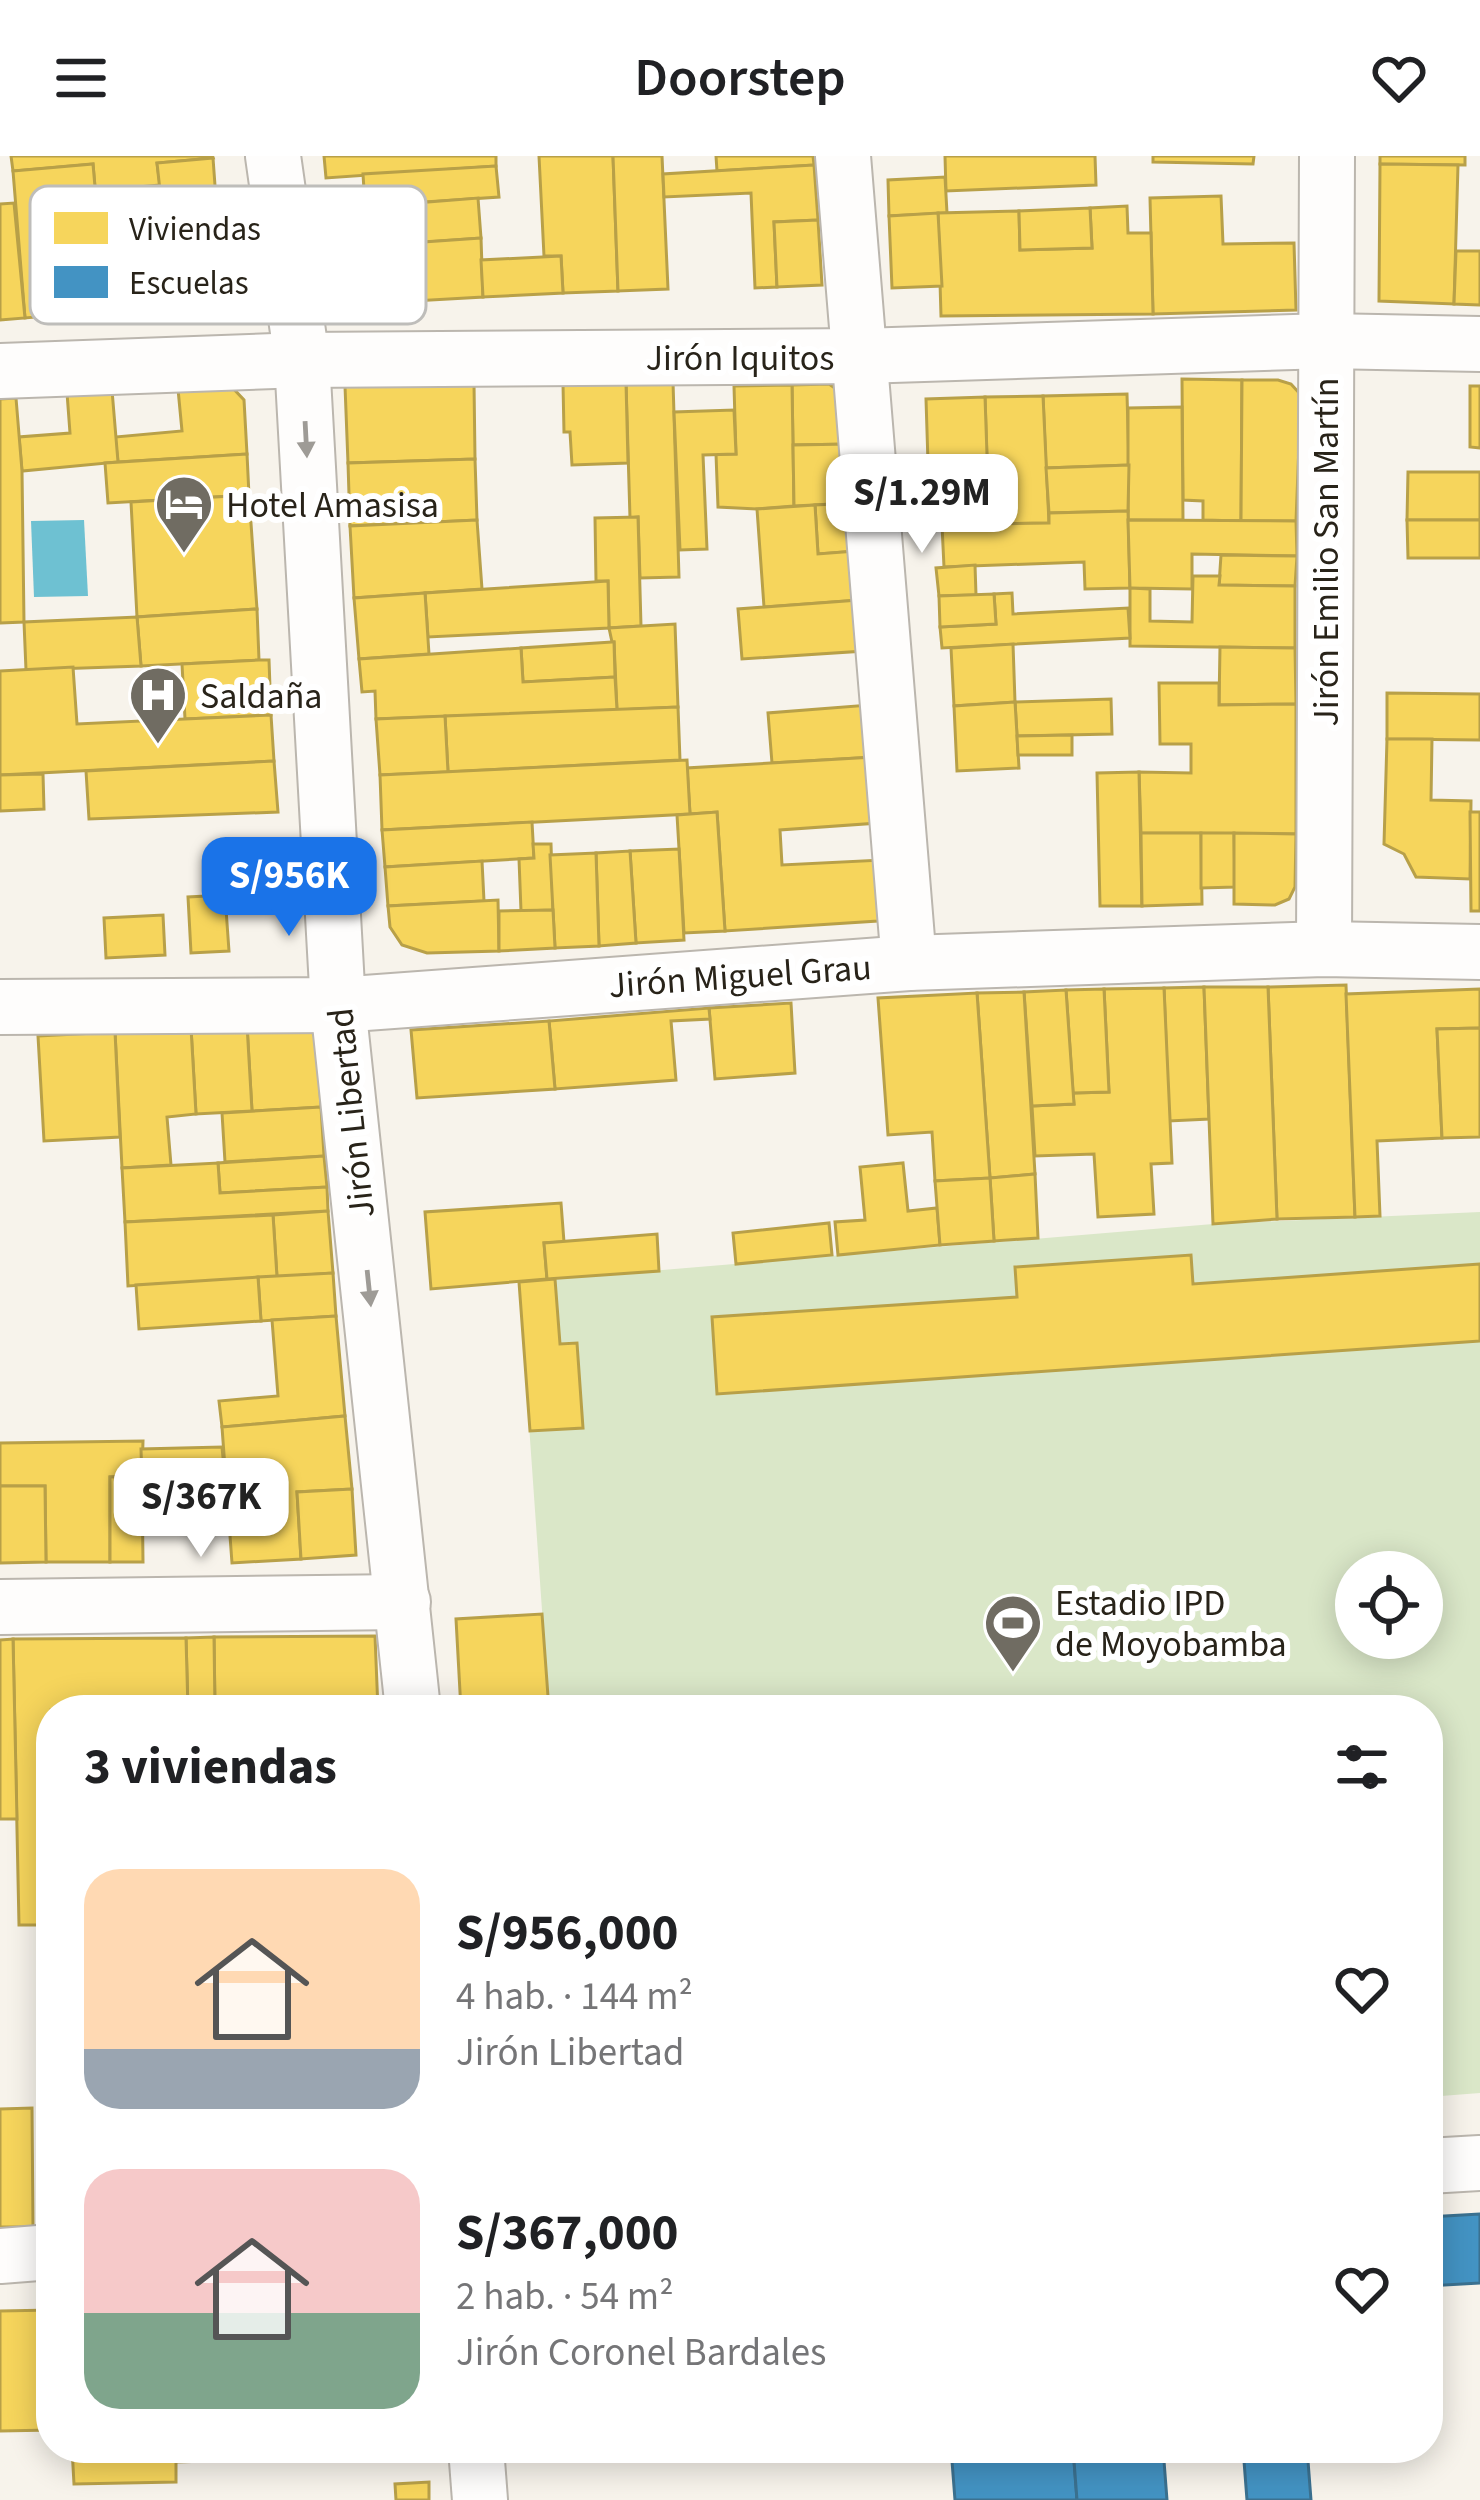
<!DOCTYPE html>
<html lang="es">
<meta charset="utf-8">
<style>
:root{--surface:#fff;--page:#f2f2f2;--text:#202124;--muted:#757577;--accent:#1a73e8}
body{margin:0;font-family:"Source Sans 3",sans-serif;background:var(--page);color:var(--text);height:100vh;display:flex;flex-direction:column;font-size:45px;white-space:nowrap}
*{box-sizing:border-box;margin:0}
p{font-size:39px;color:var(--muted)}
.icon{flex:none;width:66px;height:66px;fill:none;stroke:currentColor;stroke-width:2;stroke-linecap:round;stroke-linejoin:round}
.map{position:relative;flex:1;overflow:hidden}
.details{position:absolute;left:36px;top:1539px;width:1407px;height:768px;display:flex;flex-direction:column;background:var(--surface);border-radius:48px;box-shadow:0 6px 30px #0003}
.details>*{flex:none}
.buttons{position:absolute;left:1335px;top:1395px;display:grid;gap:24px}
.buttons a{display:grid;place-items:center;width:108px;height:108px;border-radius:50%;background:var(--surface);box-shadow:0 6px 30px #0003;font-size:60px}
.price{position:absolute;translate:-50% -102px;padding:0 27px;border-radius:24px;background:#fff;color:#222;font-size:39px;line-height:78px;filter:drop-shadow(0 3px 6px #0008)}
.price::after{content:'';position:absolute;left:50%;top:72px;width:36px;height:27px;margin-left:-18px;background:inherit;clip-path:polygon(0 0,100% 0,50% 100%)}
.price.on{background:var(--accent);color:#fff}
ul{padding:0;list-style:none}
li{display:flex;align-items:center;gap:36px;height:300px;padding:0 48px}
li span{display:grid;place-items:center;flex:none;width:336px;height:240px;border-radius:36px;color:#555}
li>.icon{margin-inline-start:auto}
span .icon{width:144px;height:144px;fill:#fffc;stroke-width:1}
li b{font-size:51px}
h2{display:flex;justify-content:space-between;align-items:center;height:144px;padding:0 48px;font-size:51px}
header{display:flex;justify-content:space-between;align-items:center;height:156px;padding:0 48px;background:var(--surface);font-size:54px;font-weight:600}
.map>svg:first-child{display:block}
.green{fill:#dae7c8;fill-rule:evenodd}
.water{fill:#6ec1d2}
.homes{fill:#f6d55c;stroke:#b8a048;stroke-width:3}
.schools{fill:#4393c3;stroke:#3b7190;stroke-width:3}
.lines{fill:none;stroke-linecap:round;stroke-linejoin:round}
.street-casing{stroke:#bbb6ae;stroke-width:58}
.street{stroke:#fefdfc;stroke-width:54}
.oneway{fill:#9e9b96}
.labels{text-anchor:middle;stroke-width:12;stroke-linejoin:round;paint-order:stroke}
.street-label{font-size:36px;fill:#282319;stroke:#fff}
.poi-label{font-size:36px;fill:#282319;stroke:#fff;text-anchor:start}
.key{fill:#fff;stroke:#bebdba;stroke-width:3}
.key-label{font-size:33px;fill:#282319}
</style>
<header><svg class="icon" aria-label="menu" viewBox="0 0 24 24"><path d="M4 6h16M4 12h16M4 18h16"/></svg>Doorstep<svg class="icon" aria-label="heart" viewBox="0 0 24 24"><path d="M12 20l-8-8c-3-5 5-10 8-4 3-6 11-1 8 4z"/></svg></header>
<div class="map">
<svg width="1480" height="2344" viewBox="0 0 1480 2344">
<rect width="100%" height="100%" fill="#f7f3eb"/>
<path class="green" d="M 1480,1056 L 1480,1937 L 1428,1941 L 1428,1554 L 549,1554 L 519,1126 L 1213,1068 ZM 1356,1416 L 1422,1416 L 1422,1482 L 1356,1482 Z"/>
<path class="water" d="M 84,364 L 88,440 L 34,441 L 31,365 Z"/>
<g class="homes">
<path d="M 11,0 L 212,0 L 213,2 L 157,7 L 160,29 L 114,33 L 115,42 L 96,44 L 93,8 L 13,15 Z"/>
<path d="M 324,0 L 496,0 L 496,10 L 326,22 Z"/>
<path d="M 539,0 L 613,0 L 618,135 L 563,137 L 561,100 L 544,100 Z"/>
<path d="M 613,0 L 662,0 L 668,133 L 618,135 Z"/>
<path d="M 716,0 L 813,0 L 814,9 L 717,15 Z"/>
<path d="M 945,0 L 1095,0 L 1096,29 L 946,35 Z"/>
<path d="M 1153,0 L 1254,0 L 1253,8 L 1153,6 Z"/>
<path d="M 1380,0 L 1465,0 L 1465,9 L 1380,8 Z"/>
<path d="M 213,2 L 220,98 L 126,105 L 120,57 L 162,53 L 157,7 Z"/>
<path d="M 93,8 L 106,155 L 25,162 L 13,15 Z"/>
<path d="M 1380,8 L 1458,9 L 1454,148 L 1379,145 Z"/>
<path d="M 814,9 L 818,64 L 774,66 L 777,131 L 755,132 L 751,37 L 664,41 L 663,18 Z"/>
<path d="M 496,10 L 499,41 L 365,50 L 363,18 Z"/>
<path d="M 945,21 L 947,57 L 889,60 L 888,24 Z"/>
<path d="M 1221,40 L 1223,88 L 1294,87 L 1296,154 L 1153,158 L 1150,42 Z"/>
<path d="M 478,42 L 481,82 L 373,90 L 377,146 L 337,149 L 328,54 Z"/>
<path d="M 14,47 L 25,162 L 0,164 L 0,48 Z"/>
<path d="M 1127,50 L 1128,77 L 1151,77 L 1153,158 L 941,160 L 938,57 L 1019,55 L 1020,94 L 1092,92 L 1090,52 Z"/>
<path d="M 1090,52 L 1092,92 L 1020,94 L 1019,55 Z"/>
<path d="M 938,57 L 942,130 L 892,132 L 889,60 Z"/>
<path d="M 818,64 L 822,129 L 777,131 L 774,66 Z"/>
<path d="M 481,82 L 483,141 L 414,145 L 409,87 Z"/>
<path d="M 1456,95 L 1480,95 L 1480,149 L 1454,148 Z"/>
<path d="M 561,100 L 563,137 L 483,141 L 481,104 Z"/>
<path d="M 1182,223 L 1242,224 L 1241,365 L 1203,364 L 1203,345 L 1183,344 Z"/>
<path d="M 1242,224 L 1278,224 L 1291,228 L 1301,239 L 1296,365 L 1241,365 Z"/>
<path d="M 673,226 L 679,421 L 640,422 L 638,361 L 630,362 L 626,227 Z"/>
<path d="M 474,227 L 475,303 L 348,307 L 345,230 Z"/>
<path d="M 626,227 L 628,307 L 572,309 L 570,276 L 564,276 L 563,228 Z"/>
<path d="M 229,228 L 244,244 L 247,298 L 118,306 L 115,281 L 182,275 L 178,233 Z"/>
<path d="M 829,228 L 842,237 L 850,288 L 793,289 L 792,229 Z"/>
<path d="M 792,229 L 794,350 L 757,353 L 718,351 L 716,298 L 736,298 L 734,230 Z"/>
<path d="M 1470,230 L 1480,230 L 1480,292 L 1470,291 Z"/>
<path d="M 112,234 L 118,306 L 22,315 L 19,281 L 70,277 L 67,237 Z"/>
<path d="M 1127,238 L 1129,309 L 1046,312 L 1043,240 Z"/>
<path d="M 1043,240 L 1049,367 L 989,368 L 985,241 Z"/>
<path d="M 985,241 L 988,328 L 966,329 L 967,345 L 988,344 L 989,368 L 930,370 L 926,243 Z"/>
<path d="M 16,242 L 22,315 L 24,466 L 0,467 L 0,243 Z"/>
<path d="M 1182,251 L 1183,364 L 1128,364 L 1128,252 Z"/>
<path d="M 734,254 L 736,298 L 703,299 L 707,393 L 680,394 L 674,256 Z"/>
<path d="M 850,288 L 853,347 L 794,350 L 793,289 Z"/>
<path d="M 247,298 L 249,339 L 108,347 L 105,307 Z"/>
<path d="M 475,303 L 477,364 L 350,370 L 348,307 Z"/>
<path d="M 1129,309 L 1128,355 L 1049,357 L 1046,312 Z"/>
<path d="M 1408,316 L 1480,316 L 1480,364 L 1407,364 Z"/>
<path d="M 249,339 L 257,453 L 137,461 L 131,346 Z"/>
<path d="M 853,347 L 856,395 L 818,398 L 815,349 Z"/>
<path d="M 815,349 L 818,398 L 856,395 L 859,444 L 764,451 L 757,353 Z"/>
<path d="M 1128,355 L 1130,432 L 1085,433 L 1084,406 L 944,411 L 942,369 L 1049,367 L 1049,357 Z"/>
<path d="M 638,361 L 641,470 L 609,472 L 608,425 L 596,425 L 595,362 Z"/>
<path d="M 477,364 L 482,433 L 354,442 L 350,370 Z"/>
<path d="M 1128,364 L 1296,365 L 1297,400 L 1192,398 L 1192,433 L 1130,432 Z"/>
<path d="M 1407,364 L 1480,364 L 1480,402 L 1408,402 Z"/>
<path d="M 1221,399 L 1297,400 L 1295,430 L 1219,429 Z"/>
<path d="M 975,409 L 976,439 L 939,440 L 936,412 Z"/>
<path d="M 1193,420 L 1220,420 L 1219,429 L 1295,430 L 1295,492 L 1130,490 L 1130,432 L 1150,433 L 1150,465 L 1192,466 Z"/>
<path d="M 608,425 L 609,472 L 428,481 L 425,437 Z"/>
<path d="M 425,437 L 429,498 L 359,503 L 354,442 Z"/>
<path d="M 1012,437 L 1013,458 L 1128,452 L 1130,482 L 942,492 L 940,471 L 996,468 L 994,438 Z"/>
<path d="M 994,438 L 996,468 L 940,471 L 939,440 Z"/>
<path d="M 859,444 L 864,495 L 742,503 L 738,453 Z"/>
<path d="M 257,453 L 259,504 L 141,510 L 137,461 Z"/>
<path d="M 137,461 L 141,510 L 26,514 L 24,466 Z"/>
<path d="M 675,468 L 678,551 L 617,554 L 614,486 L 612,486 L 609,472 Z"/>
<path d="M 612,486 L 614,486 L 615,521 L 523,526 L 521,492 Z"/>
<path d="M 1013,488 L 1015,546 L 954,550 L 951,492 Z"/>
<path d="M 1220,491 L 1295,492 L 1296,548 L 1219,549 Z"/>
<path d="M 521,492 L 523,526 L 615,521 L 617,554 L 376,563 L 375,535 L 362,536 L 359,503 Z"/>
<path d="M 259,504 L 269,504 L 271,559 L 185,563 L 182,508 Z"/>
<path d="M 73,511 L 77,568 L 271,559 L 274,605 L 0,619 L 0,515 Z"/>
<path d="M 1159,527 L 1219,527 L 1219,549 L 1296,548 L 1296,678 L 1141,677 L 1139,616 L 1191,617 L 1191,588 L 1160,588 Z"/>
<path d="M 1387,537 L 1480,538 L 1480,584 L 1387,583 Z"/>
<path d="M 1111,543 L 1112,578 L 1017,580 L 1015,546 Z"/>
<path d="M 1015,546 L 1019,612 L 957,615 L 954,550 Z"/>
<path d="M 869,549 L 874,601 L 772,607 L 768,557 Z"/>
<path d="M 678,551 L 680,604 L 448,616 L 445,560 Z"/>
<path d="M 445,560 L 448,616 L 380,619 L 376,563 Z"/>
<path d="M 1072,579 L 1072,599 L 1018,599 L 1017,580 Z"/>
<path d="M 1387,583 L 1432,583 L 1431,644 L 1471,645 L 1470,723 L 1416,721 L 1404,698 L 1384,688 Z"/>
<path d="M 874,601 L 878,667 L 780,674 L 782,709 L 882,704 L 888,757 L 878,765 L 725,775 L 717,656 L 690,658 L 687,612 Z"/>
<path d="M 687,604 L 690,658 L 382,674 L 380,619 Z"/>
<path d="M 274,605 L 278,656 L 89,663 L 86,615 Z"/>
<path d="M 1139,616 L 1142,750 L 1100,750 L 1097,617 Z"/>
<path d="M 43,618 L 44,653 L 0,655 L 0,619 Z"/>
<path d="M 717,656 L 725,775 L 684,777 L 677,659 Z"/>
<path d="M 1470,656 L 1480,656 L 1480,755 L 1471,755 Z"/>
<path d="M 532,666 L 534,702 L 385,711 L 382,674 Z"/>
<path d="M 1141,677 L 1201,677 L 1202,748 L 1142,750 Z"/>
<path d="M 1201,677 L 1234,677 L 1235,731 L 1201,732 Z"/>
<path d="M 1234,677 L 1296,678 L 1295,731 L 1289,743 L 1275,749 L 1234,748 Z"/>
<path d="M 533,688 L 551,688 L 553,754 L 521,755 L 519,703 L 534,702 Z"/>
<path d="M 679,693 L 684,784 L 636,787 L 630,695 Z"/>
<path d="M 630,695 L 636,787 L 599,790 L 596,697 Z"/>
<path d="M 596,697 L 599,790 L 555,792 L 550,699 Z"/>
<path d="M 482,705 L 484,745 L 388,750 L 385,711 Z"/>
<path d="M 225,739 L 229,795 L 191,797 L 188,741 Z"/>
<path d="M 498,744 L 499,795 L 427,797 L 402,789 L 390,771 L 388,750 Z"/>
<path d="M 553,754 L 555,792 L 499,795 L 499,755 Z"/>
<path d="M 163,759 L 165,799 L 106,802 L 104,762 Z"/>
<path d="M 1346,829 L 1355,1061 L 1277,1063 L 1268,831 Z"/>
<path d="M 1204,831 L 1209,963 L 1169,965 L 1164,832 Z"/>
<path d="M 1204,831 L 1268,831 L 1277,1063 L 1213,1068 Z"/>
<path d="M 1164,832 L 1172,1007 L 1151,1008 L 1154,1058 L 1098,1061 L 1094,998 L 1035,1000 L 1032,950 L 1074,948 L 1073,937 L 1109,936 L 1104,833 Z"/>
<path d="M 1104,833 L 1109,936 L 1073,937 L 1066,834 Z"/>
<path d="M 1480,833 L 1480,872 L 1437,873 L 1442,982 L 1377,985 L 1380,1060 L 1355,1061 L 1346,838 Z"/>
<path d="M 1066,834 L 1074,948 L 1032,950 L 1024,836 Z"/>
<path d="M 1024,836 L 1035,1018 L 990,1022 L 977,837 Z"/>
<path d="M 977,837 L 990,1022 L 935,1025 L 932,976 L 888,979 L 878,842 Z"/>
<path d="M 791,847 L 795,917 L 715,923 L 709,852 Z"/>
<path d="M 709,852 L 710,863 L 671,865 L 676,924 L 555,933 L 549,865 Z"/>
<path d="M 549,865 L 555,933 L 417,942 L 411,874 Z"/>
<path d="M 247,869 L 311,872 L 317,887 L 321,951 L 252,955 Z"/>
<path d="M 247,869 L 252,955 L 196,958 L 191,872 Z"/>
<path d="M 191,872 L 196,958 L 167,961 L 171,1009 L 122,1012 L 115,876 Z"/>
<path d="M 1480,872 L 1480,981 L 1442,982 L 1437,873 Z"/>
<path d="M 115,876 L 120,981 L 44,985 L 38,880 Z"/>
<path d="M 321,951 L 324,1000 L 225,1006 L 222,957 Z"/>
<path d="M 324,1000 L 327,1031 L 220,1037 L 218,1007 Z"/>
<path d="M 218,1007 L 220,1037 L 327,1031 L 328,1055 L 125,1066 L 122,1012 Z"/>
<path d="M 903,1007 L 908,1055 L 937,1052 L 940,1089 L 838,1099 L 835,1066 L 865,1064 L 860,1011 Z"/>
<path d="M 1035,1018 L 1038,1082 L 994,1085 L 990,1022 Z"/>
<path d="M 990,1022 L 994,1085 L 940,1089 L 935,1025 Z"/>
<path d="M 561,1047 L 564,1086 L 544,1087 L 547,1123 L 431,1133 L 425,1056 Z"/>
<path d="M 328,1055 L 333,1117 L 277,1121 L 273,1059 Z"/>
<path d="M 273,1059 L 277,1121 L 128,1130 L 125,1066 Z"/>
<path d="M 829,1067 L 832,1099 L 736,1108 L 733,1077 Z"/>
<path d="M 657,1078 L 659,1115 L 547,1123 L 544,1087 Z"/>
<path d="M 1191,1099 L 1193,1128 L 1480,1108 L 1480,1185 L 717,1238 L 712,1161 L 1017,1141 L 1015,1111 Z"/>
<path d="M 333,1117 L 336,1160 L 261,1165 L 258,1121 Z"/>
<path d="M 258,1121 L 261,1165 L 139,1173 L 136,1129 Z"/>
<path d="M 555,1123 L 560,1188 L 577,1187 L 583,1272 L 530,1275 L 519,1126 Z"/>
<path d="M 336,1160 L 345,1260 L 222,1271 L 219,1245 L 278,1240 L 272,1164 Z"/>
<path d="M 345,1260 L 352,1333 L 297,1336 L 301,1403 L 232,1407 L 222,1271 Z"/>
<path d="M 143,1285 L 142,1320 L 110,1321 L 110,1406 L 46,1406 L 45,1330 L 0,1330 L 0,1287 Z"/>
<path d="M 222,1291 L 228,1353 L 143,1355 L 141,1293 Z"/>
<path d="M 142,1320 L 143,1406 L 110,1406 L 110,1321 Z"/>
<path d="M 0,1330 L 45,1330 L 46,1406 L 0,1407 Z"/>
<path d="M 352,1333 L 356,1399 L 301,1403 L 297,1336 Z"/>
<path d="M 542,1458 L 549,1554 L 461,1554 L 456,1463 Z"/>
<path d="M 375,1480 L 378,1554 L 215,1554 L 214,1481 Z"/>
<path d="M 214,1481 L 215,1554 L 188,1554 L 186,1482 Z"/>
<path d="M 186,1482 L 188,1554 L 51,1554 L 51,1769 L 19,1769 L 13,1483 Z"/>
<path d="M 13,1483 L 17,1663 L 0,1663 L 0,1484 Z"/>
<path d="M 32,1952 L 33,2071 L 0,2071 L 0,1953 Z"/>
<path d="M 51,2154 L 51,2274 L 0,2275 L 0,2155 Z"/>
<path d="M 72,2292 L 176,2292 L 176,2326 L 74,2328 Z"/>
<path d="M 176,2292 L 330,2292 L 330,2301 L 177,2306 Z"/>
<path d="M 330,2292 L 428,2292 L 428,2297 L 330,2301 Z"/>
<path d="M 429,2326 L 429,2344 L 396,2344 L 395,2328 Z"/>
</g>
<g class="schools">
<path d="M 1480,2058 L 1480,2127 L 1428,2130 L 1428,2061 Z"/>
<path d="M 951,2292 L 1073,2292 L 1077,2344 L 955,2344 Z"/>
<path d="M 1073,2292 L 1163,2292 L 1167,2344 L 1077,2344 Z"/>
<path d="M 1243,2292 L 1307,2292 L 1311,2344 L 1247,2344 Z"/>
</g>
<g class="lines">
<g class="street-casing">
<g id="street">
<path d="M 273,0 L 302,204 L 338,849 L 413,1554"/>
<path d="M 843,0 L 909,807"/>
<path d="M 0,215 L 302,204 L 861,200 L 1326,185 L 1480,188"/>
<path d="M 1324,793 L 1327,0"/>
<path d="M 0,851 L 338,849 L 909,807 L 1324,793 L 1480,796"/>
<path d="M 0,1451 L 403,1446"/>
<path d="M 1428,2010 L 1480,2007"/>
<path d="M 0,2100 L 51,2096"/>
<path d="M 476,2292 L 480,2344"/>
</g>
</g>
<use href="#street" class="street"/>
</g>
<defs><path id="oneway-solid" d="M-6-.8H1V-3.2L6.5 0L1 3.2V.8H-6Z" transform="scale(3)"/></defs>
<g class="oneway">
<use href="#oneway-solid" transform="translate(306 283) rotate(87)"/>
<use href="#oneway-solid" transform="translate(369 1132) rotate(84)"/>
</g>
<defs>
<g id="hotel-pin" transform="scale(3)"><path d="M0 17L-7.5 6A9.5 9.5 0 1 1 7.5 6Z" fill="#706c62" stroke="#fff"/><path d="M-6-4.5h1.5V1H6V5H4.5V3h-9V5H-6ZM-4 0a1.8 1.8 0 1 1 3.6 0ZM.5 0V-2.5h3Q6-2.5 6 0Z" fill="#fff"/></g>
<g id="hospital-pin" transform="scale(3)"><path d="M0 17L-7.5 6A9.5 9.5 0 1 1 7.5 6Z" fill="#706c62" stroke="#fff"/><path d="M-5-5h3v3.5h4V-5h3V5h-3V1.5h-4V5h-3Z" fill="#fff"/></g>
<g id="stadium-pin" transform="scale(3)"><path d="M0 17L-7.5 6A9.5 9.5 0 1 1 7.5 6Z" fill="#706c62" stroke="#fff"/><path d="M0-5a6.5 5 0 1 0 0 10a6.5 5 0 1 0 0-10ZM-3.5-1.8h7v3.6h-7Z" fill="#fff"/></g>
</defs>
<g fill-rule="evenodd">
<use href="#hotel-pin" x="184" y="348"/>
<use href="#hospital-pin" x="158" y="539"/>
<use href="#stadium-pin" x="1013" y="1467"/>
</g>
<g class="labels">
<g class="street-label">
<text x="740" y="214">Jirón Iquitos</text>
<text transform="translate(1325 396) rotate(-90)" y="13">Jirón Emilio San Martín</text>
<text transform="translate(740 819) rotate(-4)" y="13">Jirón Miguel Grau</text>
<text transform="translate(350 957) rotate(-96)" y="13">Jirón Libertad</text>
</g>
<g class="poi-label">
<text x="226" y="361">Hotel Amasisa</text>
<text x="200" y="552">Saldaña</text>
<text x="1055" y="1459">Estadio IPD<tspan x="1055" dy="41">de Moyobamba</tspan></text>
</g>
</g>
<rect x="30" y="30" width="396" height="138" rx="18" class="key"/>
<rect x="54" y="56" width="54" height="32" fill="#f6d55c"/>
<rect x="54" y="110" width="54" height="32" fill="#4393c3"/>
<g class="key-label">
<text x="129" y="84">Viviendas</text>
<text x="129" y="138">Escuelas</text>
</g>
</svg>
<div class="buttons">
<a><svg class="icon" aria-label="locate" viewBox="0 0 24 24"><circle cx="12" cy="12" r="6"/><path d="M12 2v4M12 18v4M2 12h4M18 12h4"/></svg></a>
</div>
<b class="price" style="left:922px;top:400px">S/1.29M</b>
<b class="price on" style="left:289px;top:783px">S/956K</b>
<b class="price" style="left:201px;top:1404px">S/367K</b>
<section class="details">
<h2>3 viviendas<svg class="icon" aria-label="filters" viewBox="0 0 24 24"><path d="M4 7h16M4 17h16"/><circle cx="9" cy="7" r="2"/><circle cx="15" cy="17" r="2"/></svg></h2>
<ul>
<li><span style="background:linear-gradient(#ffd9b3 75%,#9aa5b1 0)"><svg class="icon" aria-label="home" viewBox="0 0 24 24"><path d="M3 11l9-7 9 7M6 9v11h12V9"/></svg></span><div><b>S/956,000</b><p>4 hab. · 144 m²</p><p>Jirón Libertad</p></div><svg class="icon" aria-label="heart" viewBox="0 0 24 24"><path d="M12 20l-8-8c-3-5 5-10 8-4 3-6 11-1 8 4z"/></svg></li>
<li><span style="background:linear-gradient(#f6c9c9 60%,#7fa58c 0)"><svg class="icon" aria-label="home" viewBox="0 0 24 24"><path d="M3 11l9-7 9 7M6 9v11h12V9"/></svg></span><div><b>S/367,000</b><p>2 hab. · 54 m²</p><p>Jirón Coronel Bardales</p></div><svg class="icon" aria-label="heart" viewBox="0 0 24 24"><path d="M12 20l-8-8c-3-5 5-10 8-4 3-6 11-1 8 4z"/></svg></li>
</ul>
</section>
</div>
